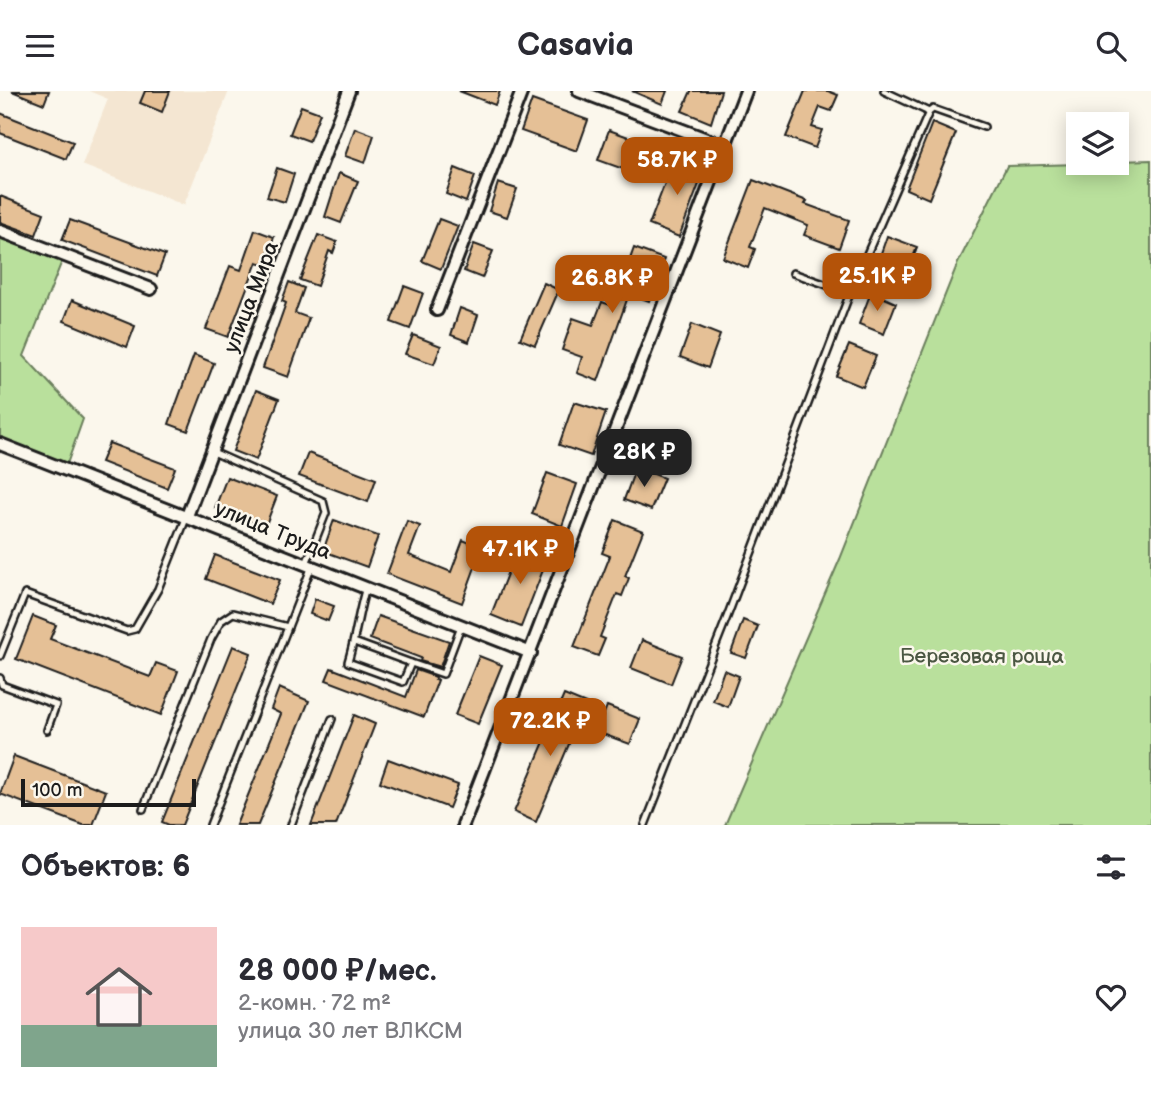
<!DOCTYPE html>
<html lang="ru">
<meta charset="utf-8">
<style>
:root{--surface:#fff;--page:#f7f7f7;--text:#2b2b33;--muted:#7c7c81;--accent:#b45309}
body{margin:0;font-family:"Balsamiq Sans",sans-serif;background:var(--page);color:var(--text);height:100vh;display:flex;flex-direction:column;font-size:26px;white-space:nowrap}
*{box-sizing:border-box;margin:0}
p{font-size:23px;color:var(--muted)}
.icon{flex:none;width:38px;height:38px;fill:none;stroke:currentColor;stroke-width:2;stroke-linecap:round;stroke-linejoin:round}
.map{position:relative;height:734px;overflow:hidden}
.drawer{display:flex;flex-direction:column;background:var(--surface);flex:1}
.drawer>*{flex:none}
.buttons{position:absolute;left:1066px;top:21px;display:grid;gap:14px}
.buttons a{display:grid;place-items:center;width:63px;height:63px;border-radius:0px;background:var(--surface);box-shadow:0 4px 18px #0003;font-size:35px}
.scale{position:absolute;left:21px;bottom:18px;width:175px;box-sizing:border-box;padding-left:7px;border:4px solid #1c1c1c;border-top:0;font-size:19px;line-height:24px;white-space:nowrap;color:#1c1c1c;-webkit-text-stroke:5px #fbf7ec;paint-order:stroke}
.price{position:absolute;translate:-50% -60px;padding:0 16px;border-radius:14px;background:var(--accent);color:#fff;font-size:23px;line-height:46px;filter:drop-shadow(0 2px 4px #0008)}
.price::after{content:'';position:absolute;left:50%;top:42px;width:21px;height:16px;margin-left:-10px;background:inherit;clip-path:polygon(0 0,100% 0,50% 100%)}
.price.active{background:#222;color:#fff}
ul{padding:0;list-style:none}
li{display:flex;align-items:center;gap:21px;height:175px;padding:0 21px}
li span{display:grid;place-items:center;flex:none;width:196px;height:140px;border-radius:0px;color:#555}
li>.icon{margin-inline-start:auto}
span .icon{width:84px;height:84px;fill:#fffc;stroke-width:1}
li b{font-size:30px}
h2{display:flex;justify-content:space-between;align-items:center;height:84px;padding:0 21px;font-size:30px}
header{display:flex;justify-content:space-between;align-items:center;height:91px;padding:0 21px;background:var(--surface);font-size:32px;font-weight:600}
.map>svg:first-child{display:block}
.built{fill:#f4e6d2}
.green{fill:#b9e09c;stroke:#6a7e5c;stroke-width:2}
.building{fill:#e5c096;stroke:#1c1c1c;stroke-width:2}
.lines{fill:none;stroke-linecap:round;stroke-linejoin:round}
.lane-casing{stroke:#1c1c1c;stroke-width:10}
.street-casing{stroke:#1c1c1c;stroke-width:16}
.lane{stroke:#fbf7ec;stroke-width:5}
.street{stroke:#fbf7ec;stroke-width:10}
.labels{text-anchor:middle;stroke-width:5;stroke-linejoin:round;paint-order:stroke}
.street-label{font-size:21px;fill:#1c1c1c;stroke:#fbf7ec}
.park-label{font-size:21px;fill:#4b5742;stroke:#fbf7ec}
</style>
<header><svg class="icon" aria-label="menu" viewBox="0 0 24 24"><path d="M4 6h16M4 12h16M4 18h16"/></svg>Casavia<svg class="icon" aria-label="search" viewBox="0 0 24 24"><circle cx="10" cy="10" r="6"/><path d="M15 15l6 6"/></svg></header>
<div class="map">
<svg width="1151" height="734" viewBox="0 0 1151 734">
<rect width="100%" height="100%" fill="#fbf7ec"/>
<filter id="ink" filterUnits="userSpaceOnUse"><feTurbulence type="fractalNoise" baseFrequency=".0143" numOctaves="2"/><feDisplacementMap in="SourceGraphic" scale="14" xChannelSelector="R" yChannelSelector="G"/><feConvolveMatrix kernelMatrix="1 2 1 2 8 2 1 2 1" color-interpolation-filters="sRGB"/></filter>
<g filter="url(#ink)">
<path class="built" d="M 89,0 L 229,0 L 184,114 L 82,74 L 108,8 Z"/>
<g class="green">
<path d="M 1151,69 L 1151,734 L 725,734 L 840,468 L 957,174 L 1007,75 L 1116,72 L 1117,70 Z"/>
<path d="M 0,146 L 62,170 L 24,265 L 83,328 L 67,373 L 0,347 Z"/>
</g>
<g class="building">
<path d="M 12,0 L 49,0 L 44,13 Z"/>
<path d="M 145,0 L 170,0 L 162,21 L 140,12 Z"/>
<path d="M 459,0 L 500,0 L 495,14 Z"/>
<path d="M 632,0 L 667,0 L 662,13 Z"/>
<path d="M 691,0 L 721,0 L 711,32 L 682,20 Z"/>
<path d="M 805,0 L 828,0 L 838,4 L 831,20 L 820,16 L 812,36 L 822,39 L 815,57 L 786,46 Z"/>
<path d="M 532,9 L 588,29 L 577,60 L 521,40 Z"/>
<path d="M 301,15 L 320,22 L 309,50 L 290,43 Z"/>
<path d="M 0,22 L 73,51 L 66,68 L 0,42 Z"/>
<path d="M 932,32 L 956,42 L 929,108 L 906,98 Z"/>
<path d="M 355,37 L 374,44 L 365,72 L 345,65 Z"/>
<path d="M 609,39 L 651,54 L 640,84 L 598,69 Z"/>
<path d="M 675,66 L 705,77 L 679,146 L 649,134 Z"/>
<path d="M 277,77 L 294,83 L 285,111 L 267,106 Z"/>
<path d="M 455,77 L 475,85 L 466,111 L 446,103 Z"/>
<path d="M 339,82 L 358,90 L 341,132 L 325,126 Z"/>
<path d="M 753,89 L 807,110 L 805,113 L 849,129 L 839,157 L 804,144 L 808,134 L 765,117 L 750,156 L 755,158 L 748,177 L 723,167 Z"/>
<path d="M 498,92 L 517,98 L 507,126 L 489,120 Z"/>
<path d="M 0,105 L 44,122 L 36,144 L 0,131 Z"/>
<path d="M 439,128 L 458,135 L 441,178 L 422,170 Z"/>
<path d="M 70,129 L 165,164 L 157,185 L 62,149 Z"/>
<path d="M 255,139 L 274,146 L 264,173 L 257,171 L 228,246 L 206,238 L 230,175 L 241,179 Z"/>
<path d="M 318,144 L 337,151 L 333,162 L 329,160 L 317,195 L 300,189 Z"/>
<path d="M 887,145 L 917,156 L 907,182 L 878,171 Z"/>
<path d="M 474,153 L 493,160 L 482,187 L 464,180 Z"/>
<path d="M 634,157 L 664,168 L 649,210 L 629,203 L 598,290 L 577,282 L 582,266 L 562,259 L 573,227 L 593,234 L 602,211 L 613,215 Z"/>
<path d="M 289,191 L 304,197 L 295,222 L 309,227 L 288,286 L 263,277 L 286,212 L 282,210 Z"/>
<path d="M 544,192 L 559,199 L 535,254 L 520,248 Z"/>
<path d="M 404,195 L 423,202 L 410,238 L 391,231 Z"/>
<path d="M 871,201 L 896,212 L 884,243 L 859,233 Z"/>
<path d="M 72,209 L 135,235 L 127,256 L 64,230 Z"/>
<path d="M 460,217 L 478,224 L 469,251 L 451,244 Z"/>
<path d="M 692,233 L 720,244 L 708,277 L 680,266 Z"/>
<path d="M 413,244 L 441,255 L 434,273 L 405,263 Z"/>
<path d="M 849,254 L 876,265 L 863,296 L 836,285 Z"/>
<path d="M 194,264 L 214,272 L 188,340 L 169,333 Z"/>
<path d="M 256,299 L 279,308 L 256,369 L 233,360 Z"/>
<path d="M 574,311 L 606,321 L 591,365 L 559,354 Z"/>
<path d="M 109,352 L 175,377 L 167,397 L 101,371 Z"/>
<path d="M 308,362 L 376,388 L 368,411 L 299,385 Z"/>
<path d="M 636,376 L 664,387 L 651,419 L 624,409 Z"/>
<path d="M 547,382 L 577,393 L 562,435 L 532,423 Z"/>
<path d="M 227,386 L 277,405 L 265,436 L 215,417 Z"/>
<path d="M 334,429 L 378,445 L 367,476 L 323,460 Z"/>
<path d="M 615,429 L 643,440 L 625,485 L 629,487 L 622,505 L 617,503 L 600,546 L 605,548 L 598,565 L 574,556 L 610,465 L 602,462 Z"/>
<path d="M 407,430 L 420,435 L 409,464 L 451,481 L 463,449 L 482,457 L 462,512 L 387,483 Z"/>
<path d="M 518,455 L 548,466 L 521,536 L 491,524 Z"/>
<path d="M 215,464 L 280,489 L 270,513 L 206,488 Z"/>
<path d="M 315,508 L 334,515 L 328,530 L 310,523 Z"/>
<path d="M 33,525 L 56,534 L 50,548 L 150,586 L 156,572 L 178,580 L 161,624 L 16,568 Z"/>
<path d="M 378,525 L 449,550 L 440,576 L 420,570 L 421,567 L 370,548 Z"/>
<path d="M 743,529 L 758,535 L 746,567 L 731,562 Z"/>
<path d="M 642,549 L 682,565 L 671,593 L 631,577 Z"/>
<path d="M 233,555 L 251,562 L 182,734 L 169,734 L 162,731 Z"/>
<path d="M 479,565 L 502,574 L 478,633 L 455,624 Z"/>
<path d="M 331,577 L 406,606 L 416,579 L 436,586 L 435,588 L 438,589 L 424,626 L 326,589 Z"/>
<path d="M 724,579 L 739,585 L 728,616 L 713,610 Z"/>
<path d="M 279,597 L 309,610 L 258,734 L 236,734 L 281,623 L 271,618 Z"/>
<path d="M 564,604 L 586,613 L 536,731 L 514,721 Z"/>
<path d="M 607,615 L 640,628 L 630,653 L 597,641 Z"/>
<path d="M 354,624 L 375,633 L 336,734 L 311,734 Z"/>
<path d="M 14,665 L 106,700 L 93,734 L 83,734 L 0,703 Z"/>
<path d="M 388,668 L 458,694 L 449,717 L 380,691 Z"/>
</g>
<g class="lines">
<g class="lane-casing">
<g id="lane">
<path d="M 929,21 L 933,18 L 984,36"/>
<path d="M 793,182 L 850,202"/>
<path d="M 213,361 L 323,410 L 326,422 L 306,473"/>
<path d="M 366,496 C 358,522 356,545 348,571 L 403,591 L 411,572 L 443,583 L 461,535"/>
<path d="M 354,551 L 411,572"/>
<path d="M 0,565 L 25,503 L 127,540 L 135,538 L 158,498 L 187,425"/>
<path d="M 0,587 L 2,594 L 56,614 L 47,639"/>
<path d="M 143,718 L 211,548 L 221,530 L 233,522 L 288,536"/>
<path d="M 210,734 L 312,475"/>
<path d="M 291,734 L 332,628"/>
<path d="M 645,734 L 727,526 L 850,202 L 929,21 L 884,0"/>
</g>
</g>
<g class="street-casing">
<g id="street">
<path d="M 579,0 L 725,55"/>
<path d="M 0,140 L 151,198"/>
<path d="M 437,219 L 522,0"/>
<path d="M 0,353 L 531,562"/>
<path d="M 187,425 L 349,0"/>
<path d="M 463,734 L 746,0"/>
</g>
</g>
<use href="#lane" class="lane"/>
<use href="#street" class="street"/>
</g>
</g>
<g class="labels">
<g class="street-label">
<text transform="translate(251 206) rotate(-69)" y="7">улица Мира</text>
<text transform="translate(273 439) rotate(22)" y="7">улица Труда</text>
</g>
<g class="park-label">
<text x="982" y="572">Березовая роща</text>
</g>
</g>
</svg>
<div class="buttons">
<a><svg class="icon" aria-label="layers" viewBox="0 0 24 24"><path d="M12 4l9 5-9 5-9-5zM3 14l9 5 9-5"/></svg></a>
</div>
<div class="scale">100 m</div>
<b class="price" style="left:677px;top:106px">58.7K ₽</b>
<b class="price" style="left:877px;top:222px">25.1K ₽</b>
<b class="price" style="left:612px;top:224px">26.8K ₽</b>
<b class="price active" style="left:644px;top:398px">28K ₽</b>
<b class="price" style="left:520px;top:495px">47.1K ₽</b>
<b class="price" style="left:550px;top:667px">72.2K ₽</b>
</div>
<section class="drawer">
<h2>Объектов: 6<svg class="icon" aria-label="filters" viewBox="0 0 24 24"><path d="M4 7h16M4 17h16"/><circle cx="9" cy="7" r="2"/><circle cx="15" cy="17" r="2"/></svg></h2>
<ul>
<li><span style="background:linear-gradient(#f6c9c9 70%,#7fa58c 0)"><svg class="icon" aria-label="home" viewBox="0 0 24 24"><path d="M3 11l9-7 9 7M6 9v11h12V9"/></svg></span><div><b>28 000 ₽/мес.</b><p>2-комн. · 72 m²</p><p>улица 30 лет ВЛКСМ</p></div><svg class="icon" aria-label="heart" viewBox="0 0 24 24"><path d="M12 20l-8-8c-3-5 5-10 8-4 3-6 11-1 8 4z"/></svg></li>
</ul>
</section>
